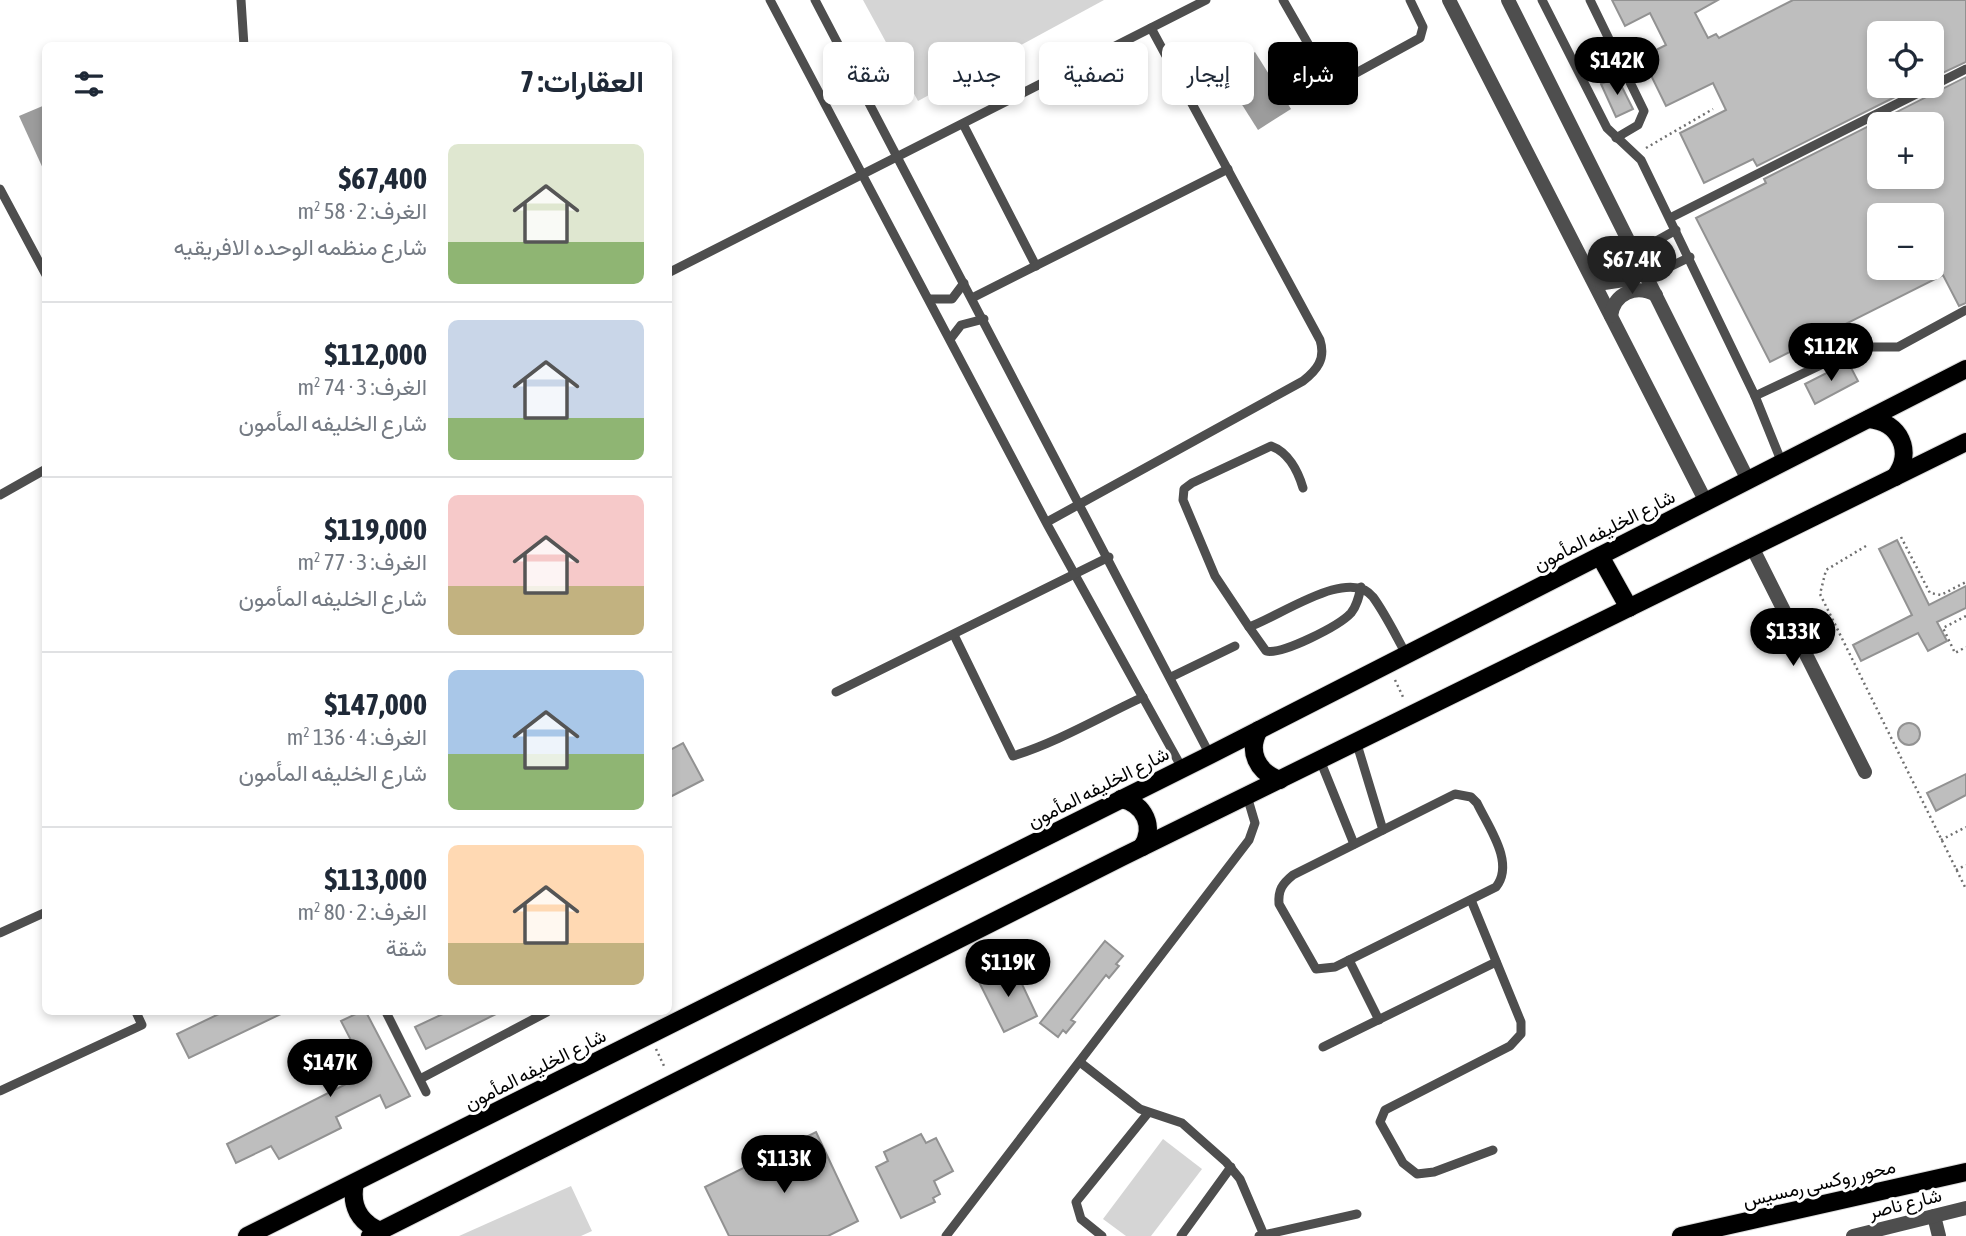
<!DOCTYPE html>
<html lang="ar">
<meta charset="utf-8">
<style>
:root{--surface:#fff;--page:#f2f2f3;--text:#1f2937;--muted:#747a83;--line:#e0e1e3;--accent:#000}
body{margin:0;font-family:"Asap Condensed",Vazirmatn,sans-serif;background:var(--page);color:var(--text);direction:rtl;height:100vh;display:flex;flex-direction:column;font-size:26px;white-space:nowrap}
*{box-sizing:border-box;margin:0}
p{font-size:23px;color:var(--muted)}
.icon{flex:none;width:38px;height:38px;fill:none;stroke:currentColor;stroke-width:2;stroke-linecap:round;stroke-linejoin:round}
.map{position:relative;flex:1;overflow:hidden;direction:ltr}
.sheet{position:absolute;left:42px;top:42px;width:630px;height:973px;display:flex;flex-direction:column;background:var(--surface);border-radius:10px;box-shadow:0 4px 10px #0003;direction:rtl}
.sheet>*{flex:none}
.banner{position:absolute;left:693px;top:42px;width:665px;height:63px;direction:rtl;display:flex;gap:14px}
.controls{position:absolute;left:1867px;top:21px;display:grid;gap:14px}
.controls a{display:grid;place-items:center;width:77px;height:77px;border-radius:10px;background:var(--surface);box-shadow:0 4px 10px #0003;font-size:35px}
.price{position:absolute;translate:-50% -60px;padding:0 16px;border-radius:24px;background:var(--accent);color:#fff;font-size:23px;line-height:46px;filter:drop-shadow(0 2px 4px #0008)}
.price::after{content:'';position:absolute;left:50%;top:42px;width:21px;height:16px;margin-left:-10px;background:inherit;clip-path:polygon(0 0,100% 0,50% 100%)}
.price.current{background:#222;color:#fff}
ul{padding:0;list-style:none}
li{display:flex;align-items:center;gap:21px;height:175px;padding:0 28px}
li+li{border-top:2px solid var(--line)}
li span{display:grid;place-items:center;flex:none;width:196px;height:140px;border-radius:10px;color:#555}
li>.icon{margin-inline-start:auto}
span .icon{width:84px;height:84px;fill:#fffc;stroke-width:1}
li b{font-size:30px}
h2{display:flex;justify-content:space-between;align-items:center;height:84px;padding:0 28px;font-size:30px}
.pill{padding:0 24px;border-radius:10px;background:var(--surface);box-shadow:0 4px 10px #0003;font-size:24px;line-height:63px}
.pill.current{background:var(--accent);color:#fff}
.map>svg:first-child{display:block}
.green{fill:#d5d5d5}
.water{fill:#9c9c9c}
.building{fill:#bebebe;stroke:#929292;stroke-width:2;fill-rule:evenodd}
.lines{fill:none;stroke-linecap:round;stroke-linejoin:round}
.primary-casing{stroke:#dbdbdb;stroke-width:20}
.path{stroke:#707070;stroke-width:2.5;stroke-dasharray:2 3.5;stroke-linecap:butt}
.service{stroke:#4e4e4e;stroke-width:9}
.minor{stroke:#4e4e4e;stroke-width:14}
.tertiary{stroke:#4e4e4e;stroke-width:14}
.primary{stroke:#000;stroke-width:18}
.labels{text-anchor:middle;stroke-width:6;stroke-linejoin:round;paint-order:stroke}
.street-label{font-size:19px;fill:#000;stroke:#fff}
</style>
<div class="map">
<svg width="1966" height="1236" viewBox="0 0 1966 1236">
<rect width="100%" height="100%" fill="#fff"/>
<g class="green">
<path d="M 863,0 L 1104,0 L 918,101 Z"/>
<path d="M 1163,1139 L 1202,1169 L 1151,1236 L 1126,1236 L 1103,1219 Z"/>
<path d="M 571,1186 L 592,1231 L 581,1236 L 459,1236 Z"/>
</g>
<g class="water">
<path d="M 1255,52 L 1291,109 L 1258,130 L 1222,73 Z"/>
<path d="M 45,105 L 45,173 L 19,116 Z"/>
</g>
<g class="building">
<path d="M 1612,0 L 1718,0 L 1695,13 L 1708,38 L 1716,34 L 1719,38 L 1793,0 L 1966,0 L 1966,62 L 1932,78 L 1932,33 L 1880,33 L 1880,86 L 1917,86 L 1757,166 L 1753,159 L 1704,183 L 1680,133 L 1726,110 L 1713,83 L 1666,106 L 1642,57 L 1666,45 L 1650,13 L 1625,26 Z"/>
<path d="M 1617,77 L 1633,109 L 1616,117 L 1601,84 Z"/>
<path d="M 1966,77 L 1966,303 L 1959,306 L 1943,275 L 1770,362 L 1696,218 L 1766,183 L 1764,179 ZM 1880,124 L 1932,124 L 1932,177 L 1880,177 ZM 1880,215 L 1932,215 L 1932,268 L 1880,268 Z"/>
<path d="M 1848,362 L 1858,381 L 1815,404 L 1805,384 Z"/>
<path d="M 1897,540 L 1929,605 L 1966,586 L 1966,608 L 1937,622 L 1947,641 L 1928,651 L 1918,633 L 1861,661 L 1853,645 L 1912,615 L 1879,549 Z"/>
<circle cx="1909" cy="734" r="11"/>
<path d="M 683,743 L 703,780 L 668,798 L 668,751 Z"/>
<path d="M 1966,774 L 1966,795 L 1936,811 L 1927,793 Z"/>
<path d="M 1105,941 L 1123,956 L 1116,964 L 1119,966 L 1109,978 L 1106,975 L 1071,1020 L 1075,1022 L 1066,1033 L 1063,1030 L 1058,1037 L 1040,1023 Z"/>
<path d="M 1013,965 L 1037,1016 L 1004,1032 L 979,982 Z"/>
<path d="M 223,1012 L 285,1012 L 189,1058 L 177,1034 Z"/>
<path d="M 360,1012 L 366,1012 L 410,1096 L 386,1108 L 380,1095 L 336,1117 L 341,1128 L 279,1159 L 271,1146 L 236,1163 L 227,1144 L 368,1073 L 341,1021 Z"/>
<path d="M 447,1012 L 500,1012 L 426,1049 L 415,1027 Z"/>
<path d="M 816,1132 L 858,1221 L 828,1236 L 729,1236 L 705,1187 Z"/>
<path d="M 921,1134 L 926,1143 L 936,1138 L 953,1171 L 934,1181 L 940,1194 L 933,1198 L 935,1202 L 901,1218 L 876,1167 L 888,1161 L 884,1152 Z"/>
</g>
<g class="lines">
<g class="primary-casing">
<g id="primary">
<path d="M 1869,419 C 1900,422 1914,452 1895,477"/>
<path d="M 1600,556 L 1629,608"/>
<path d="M 1259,730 C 1247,751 1257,772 1280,780"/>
<path d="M 1121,799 C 1145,804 1155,827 1142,847"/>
<path d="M 355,1183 C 350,1206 359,1222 380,1231"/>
<path d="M 247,1236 L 1210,755 L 1966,369"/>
<path d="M 370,1236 L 1122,857 L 1966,442"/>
<path d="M 1681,1236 L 1966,1172"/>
</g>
</g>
<g class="path">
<path d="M 1646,148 L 1713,109"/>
<path d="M 1901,537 L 1930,593 L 1941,595 L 1966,582"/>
<path d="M 1866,546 L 1826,570 L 1820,594 L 1966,889"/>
<path d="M 1966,616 L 1943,628 L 1955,653 L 1966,647"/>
<path d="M 1395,680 L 1404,699"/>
<path d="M 1941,840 L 1966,827"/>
<path d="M 1956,870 L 1966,865"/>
<path d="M 656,1049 L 665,1068"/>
</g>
<g class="service">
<path d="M 241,0 L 244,46"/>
<path d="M 770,0 L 1048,526 L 1182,768"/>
<path d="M 815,0 L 1210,755"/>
<path d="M 1283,0 L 1330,82 L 1336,84 L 1420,38 L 1423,27 L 1410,0"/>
<path d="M 1542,0 L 1607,128 L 1641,160 L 1755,396 L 1782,463"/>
<path d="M 1590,0 L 1644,111 L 1638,125 L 1616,138"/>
<path d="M 963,124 L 1036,266"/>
<path d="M 0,189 L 46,275"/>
<path d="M 1670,218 L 1966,69"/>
<path d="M 1635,253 L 1676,230"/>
<path d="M 668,273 L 1206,0"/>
<path d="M 1647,278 L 1690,257"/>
<path d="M 972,298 L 1228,169"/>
<path d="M 930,299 L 952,299 L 964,283"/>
<path d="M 951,338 L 961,325 L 984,319"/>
<path d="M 1755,396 L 1859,347 L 1898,347 L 1966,310"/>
<path d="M 1303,488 C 1298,471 1288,452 1271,446 L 1192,483 L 1184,489 L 1183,500 L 1215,576 L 1249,627 C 1279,617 1349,566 1373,597 C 1386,615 1396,636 1406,654"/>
<path d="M 0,495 L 46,469"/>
<path d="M 1047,522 L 1303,381 C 1317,370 1326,359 1320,340 L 1151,28"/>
<path d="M 1249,627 L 1266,651 C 1282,655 1339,626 1351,613 C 1357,606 1359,596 1361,587"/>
<path d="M 954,635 L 1013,756 C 1058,742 1100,717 1143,697"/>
<path d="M 1171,677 L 1235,646"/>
<path d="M 836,692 L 1109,557"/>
<path d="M 1356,741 L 1383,830"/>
<path d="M 1320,760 L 1354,844"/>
<path d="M 1455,794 L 1471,797 L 1477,803 C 1489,828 1515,863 1496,887 L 1335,967 L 1316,969 L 1279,904 C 1278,890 1282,884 1293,875 Z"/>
<path d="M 1471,900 L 1521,1022 L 1521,1034 L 1510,1046 L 1385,1110 L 1380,1122 L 1403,1163 L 1417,1174 L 1434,1172 L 1493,1150"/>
<path d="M 0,933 L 46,912"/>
<path d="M 1349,960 L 1379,1020"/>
<path d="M 386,1012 L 426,1092"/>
<path d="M 1323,1047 L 1496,962"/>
<path d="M 1081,1063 L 1140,1109 L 1182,1123 L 1226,1162 L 1240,1179 L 1264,1235"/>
<path d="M 420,1079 L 547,1012"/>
<path d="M 0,1091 L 142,1025 L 136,1012"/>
<path d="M 946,1236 L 1249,840 L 1255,823 L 1247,796"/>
<path d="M 1102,1236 L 1081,1219 L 1076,1202 L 1148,1113"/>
<path d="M 1181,1236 L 1231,1167"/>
<path d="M 1259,1236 L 1357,1214"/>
</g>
<g class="minor">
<path d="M 1752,547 L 1865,772"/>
<path d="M 1934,1216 L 1939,1236"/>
<path d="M 1853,1236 L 1966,1208"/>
</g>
<g class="tertiary">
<path d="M 1449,0 L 1706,502"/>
<path d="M 1508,0 L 1748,480"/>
<path d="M 1592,278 L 1604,283 L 1624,280 L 1636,264 L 1635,253"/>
<path d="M 1611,316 C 1614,293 1636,284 1656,295"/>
</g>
<use href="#primary" class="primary"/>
</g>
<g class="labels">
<g class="street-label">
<text transform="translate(1604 530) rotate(-27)" y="7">شارع الخليفه المأمون</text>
<text transform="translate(1098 787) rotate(-27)" y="7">شارع الخليفه المأمون</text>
<text transform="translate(535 1069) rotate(-27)" y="7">شارع الخليفه المأمون</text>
<text transform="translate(1819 1183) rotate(-13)" y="7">محور روكسى رمسيس</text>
<text transform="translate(1905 1203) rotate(-14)" y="7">شارع ناصر</text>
</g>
</g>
</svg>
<div class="controls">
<a><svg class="icon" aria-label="locate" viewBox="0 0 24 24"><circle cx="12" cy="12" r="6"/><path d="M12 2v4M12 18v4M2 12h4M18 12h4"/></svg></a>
<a>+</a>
<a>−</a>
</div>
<b class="price" style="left:1617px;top:97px">$142K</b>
<b class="price current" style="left:1632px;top:296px">$67.4K</b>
<b class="price" style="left:1831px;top:383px">$112K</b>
<b class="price" style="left:1793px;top:668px">$133K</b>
<b class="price" style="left:1008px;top:999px">$119K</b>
<b class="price" style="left:330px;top:1099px">$147K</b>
<b class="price" style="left:784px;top:1195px">$113K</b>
<div class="banner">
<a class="pill current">شراء</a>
<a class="pill">إيجار</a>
<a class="pill">تصفية</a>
<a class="pill">جديد</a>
<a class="pill">شقة</a>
</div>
<section class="sheet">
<h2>العقارات: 7<svg class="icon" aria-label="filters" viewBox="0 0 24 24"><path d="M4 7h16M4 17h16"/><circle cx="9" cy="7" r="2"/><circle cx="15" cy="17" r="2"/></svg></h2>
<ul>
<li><span style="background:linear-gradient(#dfe7d0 70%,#8fb573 0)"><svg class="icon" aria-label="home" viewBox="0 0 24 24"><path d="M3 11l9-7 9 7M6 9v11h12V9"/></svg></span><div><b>$67,400</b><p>الغرف: 2 · 58 m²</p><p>شارع منظمه الوحده الافريقيه</p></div></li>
<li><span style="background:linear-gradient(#c9d6e8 70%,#8fb573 0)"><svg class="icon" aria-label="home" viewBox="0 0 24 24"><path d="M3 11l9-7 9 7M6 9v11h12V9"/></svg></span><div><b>$112,000</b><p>الغرف: 3 · 74 m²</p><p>شارع الخليفه المأمون</p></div></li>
<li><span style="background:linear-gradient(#f6c9c9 65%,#c2b280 0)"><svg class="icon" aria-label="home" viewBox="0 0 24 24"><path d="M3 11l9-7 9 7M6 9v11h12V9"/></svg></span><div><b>$119,000</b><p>الغرف: 3 · 77 m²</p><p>شارع الخليفه المأمون</p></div></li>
<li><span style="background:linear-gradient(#a9c7e8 60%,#8fb573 0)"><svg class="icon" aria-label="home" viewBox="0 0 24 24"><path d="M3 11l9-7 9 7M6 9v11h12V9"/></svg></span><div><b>$147,000</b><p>الغرف: 4 · 136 m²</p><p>شارع الخليفه المأمون</p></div></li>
<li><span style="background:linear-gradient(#ffd9b3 70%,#c2b280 0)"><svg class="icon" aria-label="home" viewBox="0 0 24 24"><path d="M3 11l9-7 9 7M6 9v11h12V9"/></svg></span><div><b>$113,000</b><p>الغرف: 2 · 80 m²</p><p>شقة</p></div></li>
</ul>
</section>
</div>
